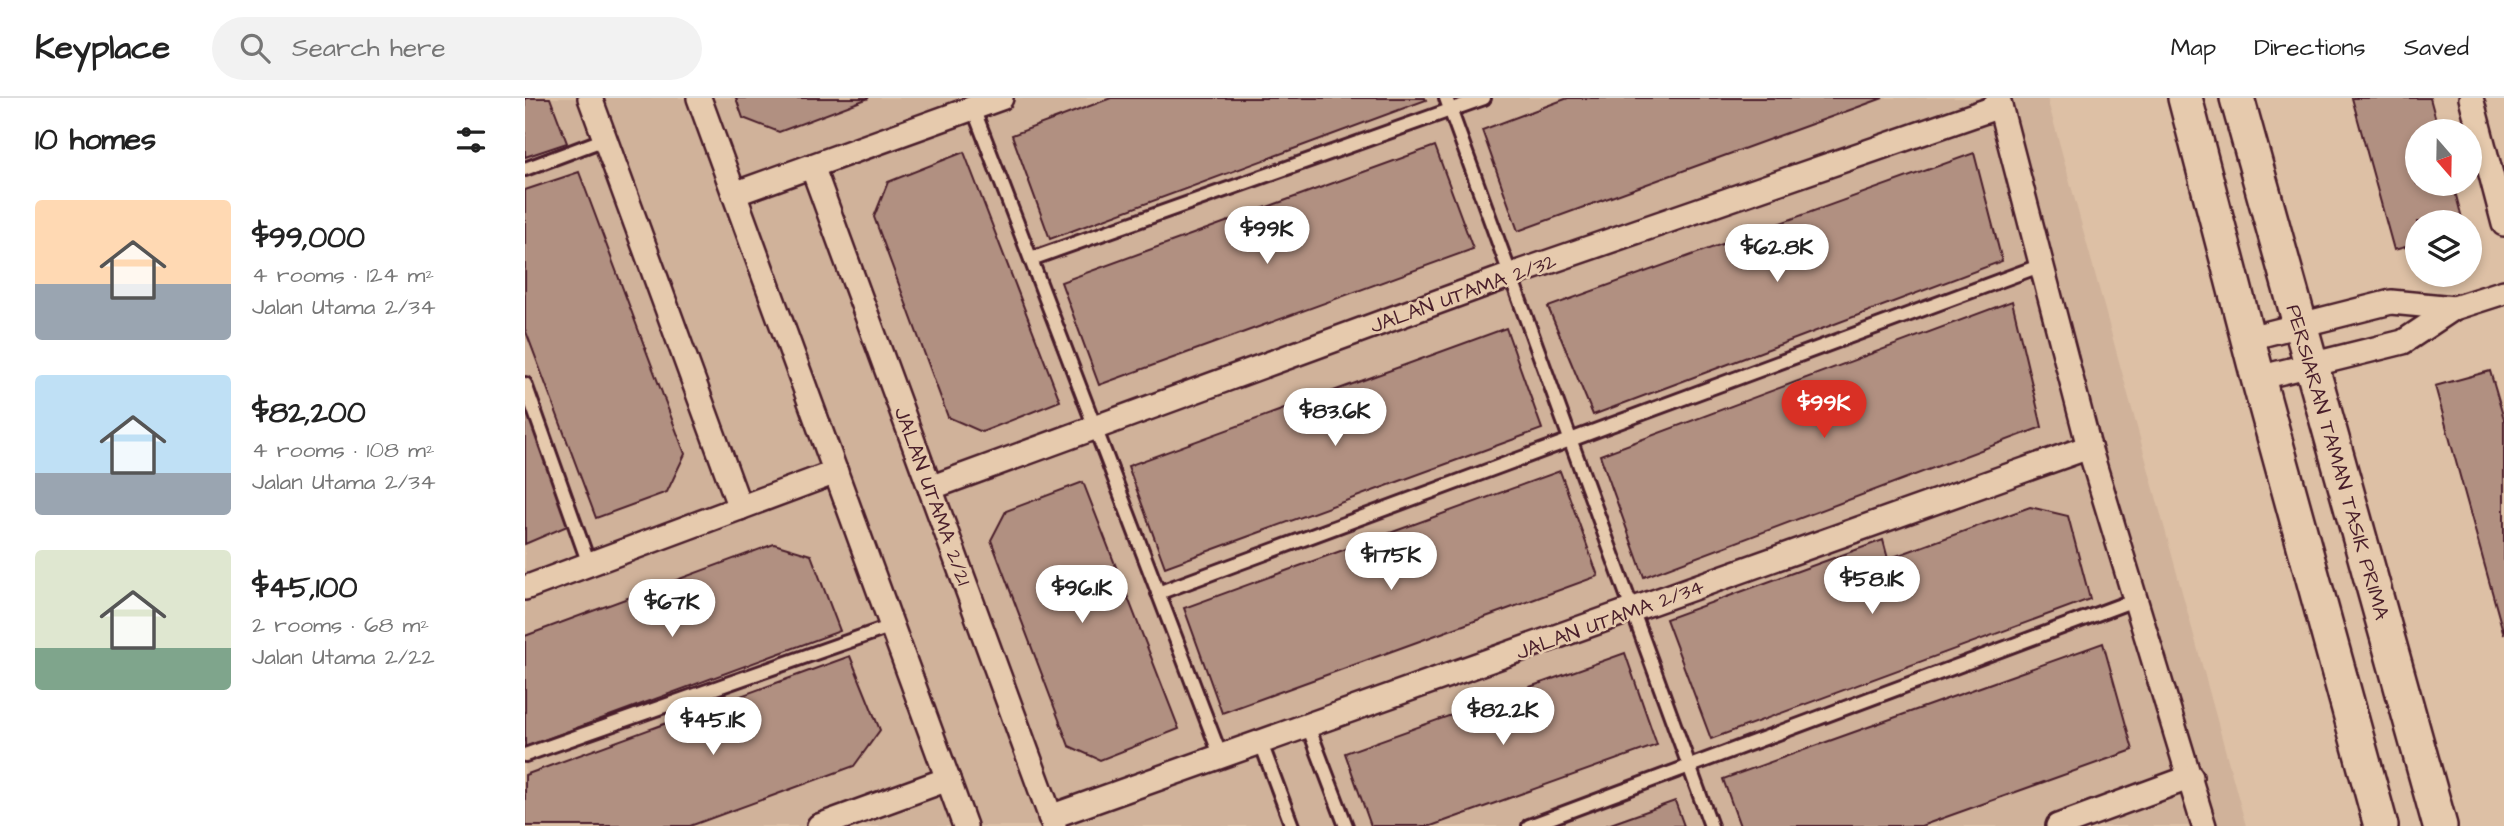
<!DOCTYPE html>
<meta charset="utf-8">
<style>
:root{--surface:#fff;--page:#f2f2f2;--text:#222;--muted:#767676;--line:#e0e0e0;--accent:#d93025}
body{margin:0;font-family:"Architects Daughter",sans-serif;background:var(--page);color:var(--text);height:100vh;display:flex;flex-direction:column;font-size:26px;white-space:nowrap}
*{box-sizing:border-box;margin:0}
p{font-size:23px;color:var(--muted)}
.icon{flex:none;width:38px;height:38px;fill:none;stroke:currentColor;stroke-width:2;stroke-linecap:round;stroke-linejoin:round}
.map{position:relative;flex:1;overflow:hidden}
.panel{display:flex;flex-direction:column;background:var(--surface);width:525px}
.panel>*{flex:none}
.needle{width:46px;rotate:160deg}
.controls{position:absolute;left:1880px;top:21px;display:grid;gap:14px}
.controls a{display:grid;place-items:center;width:77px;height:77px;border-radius:50%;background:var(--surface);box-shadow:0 4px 10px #0003;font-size:35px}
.price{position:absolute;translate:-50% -60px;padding:0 16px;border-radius:24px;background:#fff;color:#222;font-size:23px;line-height:46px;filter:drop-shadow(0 2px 4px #0008)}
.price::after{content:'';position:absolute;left:50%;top:42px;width:21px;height:16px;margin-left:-10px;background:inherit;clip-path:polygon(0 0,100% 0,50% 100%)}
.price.on{background:var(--accent);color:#fff}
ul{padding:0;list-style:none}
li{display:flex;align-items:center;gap:21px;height:175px;padding:0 35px}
li span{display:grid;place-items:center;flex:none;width:196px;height:140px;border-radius:7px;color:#555}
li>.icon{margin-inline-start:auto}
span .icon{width:84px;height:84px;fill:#fffc;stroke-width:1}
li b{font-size:30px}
h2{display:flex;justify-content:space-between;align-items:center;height:84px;padding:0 35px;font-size:30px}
header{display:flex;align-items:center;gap:42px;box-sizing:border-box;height:98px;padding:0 35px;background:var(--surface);border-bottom:2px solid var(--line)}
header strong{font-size:33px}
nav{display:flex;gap:38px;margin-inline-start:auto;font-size:24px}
.search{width:490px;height:63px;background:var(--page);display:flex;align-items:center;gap:18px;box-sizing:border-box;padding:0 24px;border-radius:38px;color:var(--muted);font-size:26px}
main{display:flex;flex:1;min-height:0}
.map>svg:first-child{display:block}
.built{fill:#d0b29a}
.building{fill:#b19081;stroke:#4a1f2b;stroke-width:2}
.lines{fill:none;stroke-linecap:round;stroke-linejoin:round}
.service-casing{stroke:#4a1f2b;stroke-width:18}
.minor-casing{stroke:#4a1f2b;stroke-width:28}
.secondary-casing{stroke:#4a1f2b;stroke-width:38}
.service{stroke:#e6caad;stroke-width:12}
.minor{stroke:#e6caad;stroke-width:23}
.secondary{stroke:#e6caad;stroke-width:33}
.labels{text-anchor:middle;stroke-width:5;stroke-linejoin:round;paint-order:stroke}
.street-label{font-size:21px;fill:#4a1f2b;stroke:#e6caad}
</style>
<header>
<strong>Keyplace</strong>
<div class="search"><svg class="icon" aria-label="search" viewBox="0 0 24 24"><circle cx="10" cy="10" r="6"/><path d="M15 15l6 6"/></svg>Search here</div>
<nav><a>Map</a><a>Directions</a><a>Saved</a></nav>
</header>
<main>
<section class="panel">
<h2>10 homes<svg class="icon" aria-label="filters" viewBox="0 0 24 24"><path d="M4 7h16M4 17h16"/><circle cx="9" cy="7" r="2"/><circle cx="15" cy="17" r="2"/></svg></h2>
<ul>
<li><span style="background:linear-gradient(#ffd9b3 60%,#9aa5b1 0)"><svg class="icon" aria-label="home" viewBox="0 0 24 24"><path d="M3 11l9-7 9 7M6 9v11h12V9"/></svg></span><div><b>$99,000</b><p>4 rooms · 124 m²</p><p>Jalan Utama 2/34</p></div></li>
<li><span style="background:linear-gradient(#bfe0f5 70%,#9aa5b1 0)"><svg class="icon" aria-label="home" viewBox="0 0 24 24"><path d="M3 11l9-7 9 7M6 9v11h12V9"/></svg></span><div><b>$82,200</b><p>4 rooms · 108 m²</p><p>Jalan Utama 2/34</p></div></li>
<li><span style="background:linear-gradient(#dfe7d0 70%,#7fa58c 0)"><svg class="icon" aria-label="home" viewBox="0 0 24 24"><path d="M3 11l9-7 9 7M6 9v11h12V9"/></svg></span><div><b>$45,100</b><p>2 rooms · 68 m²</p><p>Jalan Utama 2/22</p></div></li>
</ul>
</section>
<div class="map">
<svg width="1979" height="728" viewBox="0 0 1979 728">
<rect width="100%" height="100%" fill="#ddc0a5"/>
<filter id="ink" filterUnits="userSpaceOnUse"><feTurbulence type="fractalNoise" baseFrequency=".0143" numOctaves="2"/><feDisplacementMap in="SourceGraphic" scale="14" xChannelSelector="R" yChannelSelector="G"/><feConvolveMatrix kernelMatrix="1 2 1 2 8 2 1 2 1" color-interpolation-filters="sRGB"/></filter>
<g filter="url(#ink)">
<path class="built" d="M 0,0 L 1522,0 L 1721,728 L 0,728 Z"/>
<g class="building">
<path d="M 0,0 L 25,0 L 42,45 L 0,59 Z"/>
<path d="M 211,0 L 344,0 L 254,34 L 218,20 Z"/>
<path d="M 586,0 L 900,0 L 901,2 L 525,141 L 487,37 Z"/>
<path d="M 1043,0 L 1358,0 L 993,133 L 957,32 Z"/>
<path d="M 1827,0 L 1905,0 L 1914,33 L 1892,33 L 1892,86 L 1928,86 L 1938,124 L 1892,124 L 1892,146 L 1869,152 Z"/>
<path d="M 910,48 L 948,151 L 574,287 L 536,184 Z"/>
<path d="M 439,54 L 535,303 L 457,334 L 423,319 L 349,119 L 363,84 Z"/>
<path d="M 1449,55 L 1477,163 L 1068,317 L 1023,209 Z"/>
<path d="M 54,74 L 160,356 L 142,394 L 71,420 L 0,231 L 0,92 Z"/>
<path d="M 1487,203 L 1517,329 L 1119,479 L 1075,357 Z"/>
<path d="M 981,230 L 1017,331 L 640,469 L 603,368 Z"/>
<path d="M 1965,273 L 1979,321 L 1979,537 L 1910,288 Z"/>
<path d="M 0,297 L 47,426 L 0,446 Z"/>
<path d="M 1035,373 L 1073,478 L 697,615 L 659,510 Z"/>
<path d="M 558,384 L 654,631 L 575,662 L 544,648 L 466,442 L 481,413 Z"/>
<path d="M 1505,409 L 1543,418 L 1565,501 L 1186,641 L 1141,521 L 1358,442 L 1363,461 Z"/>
<path d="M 249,446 L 286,457 L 315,533 L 0,649 L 0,538 Z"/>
<path d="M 1578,545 L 1608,652 L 1396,728 L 1215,728 L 1198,681 Z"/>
<path d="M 1100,555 L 1132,647 L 906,728 L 846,728 L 820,655 Z"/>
<path d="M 325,558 L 355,632 L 329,668 L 165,728 L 0,728 L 0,677 Z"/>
<path d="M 1150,703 L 1159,728 L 1080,728 Z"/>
</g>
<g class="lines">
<g class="service-casing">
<g id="service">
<path d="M 921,0 L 1186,728"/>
<path d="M 448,10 L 696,659"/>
<path d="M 0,71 L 80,41"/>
<path d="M 506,161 L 959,0"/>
<path d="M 0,286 L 64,466"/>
<path d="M 633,495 L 1517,167"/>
<path d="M 783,628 L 821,728"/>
<path d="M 736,645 L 767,728"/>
<path d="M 0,657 L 367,528"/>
<path d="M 1004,728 L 1612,501"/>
</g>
</g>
<g class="minor-casing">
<g id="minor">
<path d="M 65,0 L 215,410"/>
<path d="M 174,0 L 440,728"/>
<path d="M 1473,0 L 1564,349 L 1679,728"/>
<path d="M 1946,0 L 1979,126"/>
<path d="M 287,68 L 529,728"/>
<path d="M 209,96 L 476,0"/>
<path d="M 1724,240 L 1866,204 L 1929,210"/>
<path d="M 1733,280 L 1878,244 L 1929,210 L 1979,194"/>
<path d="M 405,390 L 986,177 L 1475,8"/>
<path d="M 0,490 L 311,374"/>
<path d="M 525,719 L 1564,349"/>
<path d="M 294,728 L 423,681"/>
<path d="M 1533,728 L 1666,679"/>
</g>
</g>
<g class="secondary-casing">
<g id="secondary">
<path d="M 1660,0 L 1733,280 L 1856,728"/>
<path d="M 1712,0 L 1915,728"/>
</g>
</g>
<use href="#service" class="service"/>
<use href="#minor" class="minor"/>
<use href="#secondary" class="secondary"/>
</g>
</g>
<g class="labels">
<g class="street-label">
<text transform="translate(938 195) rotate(-20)" y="7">JALAN UTAMA 2/32</text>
<text transform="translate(1813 364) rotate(74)" y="7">PERSIARAN TAMAN TASIK PRIMA</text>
<text transform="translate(408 398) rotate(70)" y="7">JALAN UTAMA 2/21</text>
<text transform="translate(1085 521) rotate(-20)" y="7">JALAN UTAMA 2/34</text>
</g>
</g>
</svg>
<div class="controls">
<a><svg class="needle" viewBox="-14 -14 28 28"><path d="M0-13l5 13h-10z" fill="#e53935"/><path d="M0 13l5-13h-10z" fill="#767676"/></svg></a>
<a><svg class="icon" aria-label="layers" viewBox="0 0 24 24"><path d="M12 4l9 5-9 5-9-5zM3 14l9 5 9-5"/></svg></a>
</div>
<b class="price" style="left:742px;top:168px">$99K</b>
<b class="price" style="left:1252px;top:186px">$62.8K</b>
<b class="price on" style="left:1299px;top:342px">$99K</b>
<b class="price" style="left:810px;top:350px">$83.6K</b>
<b class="price" style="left:866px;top:494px">$175K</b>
<b class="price" style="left:1347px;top:518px">$58.1K</b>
<b class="price" style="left:557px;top:527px">$96.1K</b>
<b class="price" style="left:147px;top:541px">$67K</b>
<b class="price" style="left:978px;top:649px">$82.2K</b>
<b class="price" style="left:188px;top:659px">$45.1K</b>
</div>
</main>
